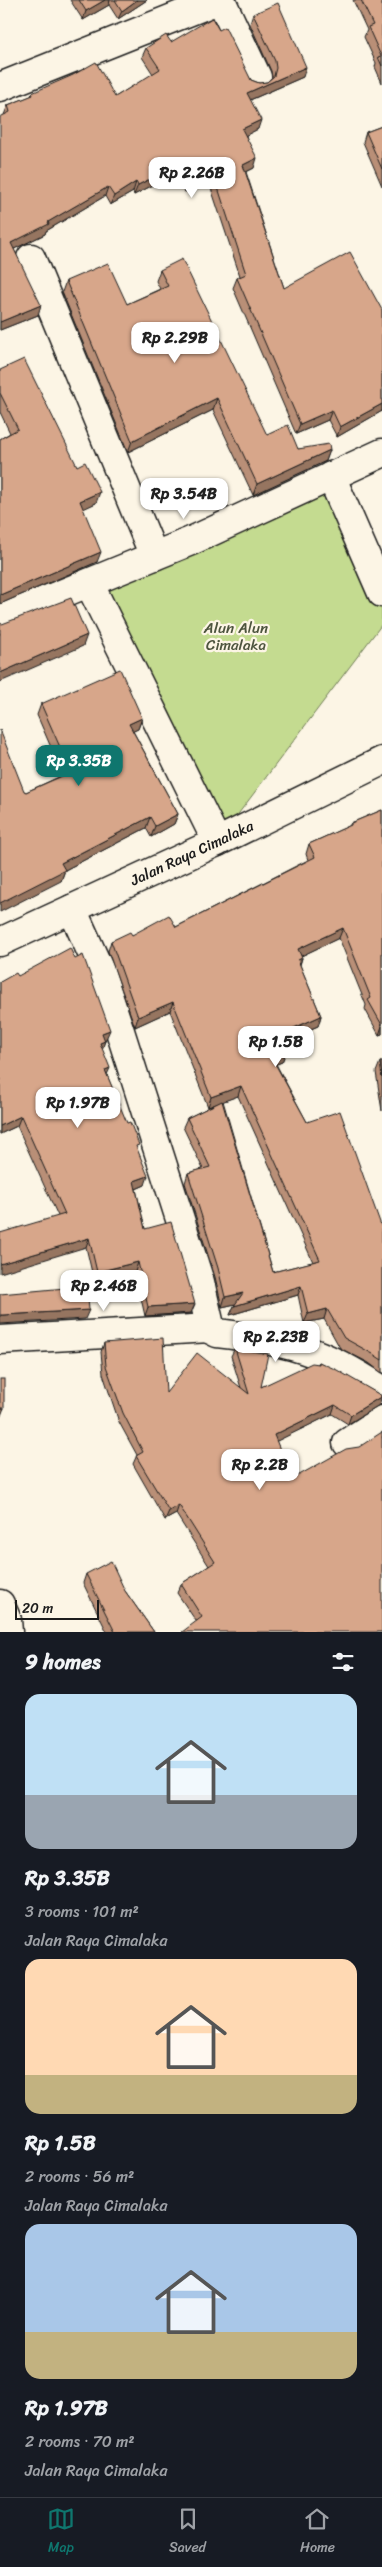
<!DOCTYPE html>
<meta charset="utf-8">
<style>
:root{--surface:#171b24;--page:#20242c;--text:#f1f3f6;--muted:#9ea1a6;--line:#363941;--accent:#0f766e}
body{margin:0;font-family:Sriracha,sans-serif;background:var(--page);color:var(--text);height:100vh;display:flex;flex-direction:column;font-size:19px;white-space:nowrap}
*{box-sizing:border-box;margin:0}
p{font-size:16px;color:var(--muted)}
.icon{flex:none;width:28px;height:28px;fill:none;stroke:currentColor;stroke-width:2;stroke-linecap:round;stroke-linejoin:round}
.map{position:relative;height:1632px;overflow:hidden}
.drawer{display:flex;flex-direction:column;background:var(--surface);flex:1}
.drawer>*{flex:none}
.scale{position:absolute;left:15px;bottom:12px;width:84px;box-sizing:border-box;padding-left:5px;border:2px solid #1c1c1c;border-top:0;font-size:14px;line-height:18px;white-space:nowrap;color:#1c1c1c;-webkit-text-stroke:4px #fcf5e5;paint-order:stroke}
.price{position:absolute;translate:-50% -42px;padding:0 11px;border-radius:10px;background:#fff;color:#222;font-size:16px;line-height:32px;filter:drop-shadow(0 1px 2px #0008)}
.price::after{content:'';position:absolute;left:50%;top:30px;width:15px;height:11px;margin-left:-8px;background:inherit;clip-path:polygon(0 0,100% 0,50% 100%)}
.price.active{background:var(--accent);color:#fff}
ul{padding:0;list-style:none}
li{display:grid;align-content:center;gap:10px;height:265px;padding:0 25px}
li span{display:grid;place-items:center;height:155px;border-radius:15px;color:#555}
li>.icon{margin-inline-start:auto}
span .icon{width:90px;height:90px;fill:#fffc;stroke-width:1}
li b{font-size:21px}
h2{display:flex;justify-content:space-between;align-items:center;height:60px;padding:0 25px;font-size:21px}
.dock{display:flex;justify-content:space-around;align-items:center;height:70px;border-top:1px solid var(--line);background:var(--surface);font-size:14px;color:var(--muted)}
.dock a{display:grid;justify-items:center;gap:2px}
.dock .active{color:var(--accent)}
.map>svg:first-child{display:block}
.green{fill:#c4db90;stroke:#707c56}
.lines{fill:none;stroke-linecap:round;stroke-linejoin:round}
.street-casing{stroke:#1c1c1c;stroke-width:31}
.highway-casing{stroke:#1c1c1c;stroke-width:31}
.street{stroke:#fcf5e5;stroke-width:28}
.highway{stroke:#fcf5e5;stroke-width:28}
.wall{fill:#b98f77;stroke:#1c1c1c;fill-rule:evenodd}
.shaded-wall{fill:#967461;stroke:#1c1c1c}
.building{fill:#d7a68a;stroke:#1c1c1c}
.labels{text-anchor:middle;stroke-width:4.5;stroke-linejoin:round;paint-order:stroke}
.park-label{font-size:15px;fill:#4e553f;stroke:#fcf5e5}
.street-label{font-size:15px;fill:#1c1c1c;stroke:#fcf5e5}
</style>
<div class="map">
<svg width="382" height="1632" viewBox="0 0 382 1632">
<rect width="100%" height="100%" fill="#fcf5e5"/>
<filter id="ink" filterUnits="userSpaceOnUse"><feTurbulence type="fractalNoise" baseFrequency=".02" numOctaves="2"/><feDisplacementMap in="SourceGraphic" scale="10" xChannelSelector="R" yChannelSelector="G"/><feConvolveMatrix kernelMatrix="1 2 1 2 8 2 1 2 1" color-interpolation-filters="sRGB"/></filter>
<g filter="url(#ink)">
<path class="green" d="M 331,476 L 382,590 L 382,624 L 217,842 L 89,583 Z"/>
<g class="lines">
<g class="street-casing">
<g id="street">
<path d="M 221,0 L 257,77"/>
<path d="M 0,87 L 218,0"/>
<path d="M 31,258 L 154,556"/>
<path d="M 331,476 L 382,593"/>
<path d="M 89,583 L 217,842"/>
<path d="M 0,619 L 191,541 L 382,453"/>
<path d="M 72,909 L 100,971 L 120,1031 L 200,1282 L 211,1330 L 217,1333 C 287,1341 323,1350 382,1390"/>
<path d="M 0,1340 L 210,1328"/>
<path d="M 347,1443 L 382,1420"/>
<path d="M 0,1604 L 7,1620 L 8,1632"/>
</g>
</g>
<g class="highway-casing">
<path id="highway" d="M 0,942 L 217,842 L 382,761"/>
</g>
<use href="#street" class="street"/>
<use href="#highway" class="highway"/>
</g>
<g class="wall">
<path d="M 70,0 L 147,0 L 118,19 L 109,5 L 83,20 Z"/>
<path d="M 353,0 L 382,0 L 382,83 L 375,67 L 376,63 L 364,37 L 367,30 Z"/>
<path d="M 253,14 L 303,77 L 250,100 L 258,129 L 246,135 L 254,168 L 246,172 L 284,288 L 382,310 L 382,411 L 337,437 L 328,420 L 296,434 L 233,288 L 237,278 L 240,276 L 208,179 L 185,192 L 174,174 L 134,195 L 133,192 L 110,205 L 105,196 L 46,231 L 45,234 L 14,249 L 38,315 L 0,330 L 4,115 L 8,105 L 31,96 L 32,93 L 115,97 L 153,74 L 142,57 L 146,48 L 171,42 L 219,30 L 251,80 L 259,83 L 267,82 L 272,77 L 271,71 L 250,24 Z"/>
<path d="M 382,126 L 382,186 L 363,142 L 366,132 Z"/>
<path d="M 160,270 L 267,435 L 298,449 L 330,450 L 326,461 L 253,495 L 213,410 L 128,452 L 62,292 L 66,281 L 127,304 L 160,289 L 156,281 Z"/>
<path d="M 0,370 L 77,466 L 96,503 L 83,508 L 97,562 L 0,604 L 0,439 L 10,433 L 0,412 Z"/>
<path d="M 41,704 L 142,718 L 138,729 L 133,731 L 178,814 L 174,824 L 151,837 L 146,828 L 65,870 L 61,881 L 24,791 L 26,792 L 63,775 L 37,715 Z"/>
<path d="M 382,810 L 382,1034 L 379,1035 L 365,1009 L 366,1005 L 339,938 L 301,956 L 302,958 L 300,965 L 321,1016 L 318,1026 L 281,1042 L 286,1052 L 282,1062 L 276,1064 L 307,1122 L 382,1228 L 382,1373 L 369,1363 L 340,1348 L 324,1319 L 304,1323 L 298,1295 L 230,1315 L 235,1304 L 222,1307 L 215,1277 L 185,1183 L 188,1173 L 203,1169 L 183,1127 L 187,1118 L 216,1104 L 208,1107 L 170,1011 L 135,1027 L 108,951 L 111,941 L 132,935 L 176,927 L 308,860 L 306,854 L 309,844 L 349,826 L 351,823 ZM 238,1096 L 313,1262 L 273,1272 L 223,1101 Z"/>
<path d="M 18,976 L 106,1039 L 105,1040 L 102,1049 L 107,1075 L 137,1150 L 145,1185 L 136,1189 L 145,1229 L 191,1313 L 145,1316 L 135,1272 L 94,1281 L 86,1247 L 58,1216 L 17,1126 L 0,1134 L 0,982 Z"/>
<path d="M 380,1062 L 382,1062 L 382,1111 L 376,1072 Z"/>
<path d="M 104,1343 L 166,1393 L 241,1388 L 231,1356 L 235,1348 L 261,1387 L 318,1364 L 319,1362 L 382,1396 L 379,1405 L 348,1424 L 332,1414 L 276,1441 L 292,1479 L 382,1632 L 196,1621 L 177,1593 L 181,1584 L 209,1566 L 176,1514 L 165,1520 L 133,1464 L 137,1455 L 119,1422 L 103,1374 L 101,1352 Z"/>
<path d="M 86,1574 L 125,1591 L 154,1632 L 107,1632 L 83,1583 Z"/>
</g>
<g class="shaded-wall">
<path d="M 105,0 L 110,0 L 109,5 L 83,20 L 86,11 Z"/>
<path d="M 137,0 L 147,0 L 118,19 L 122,11 Z"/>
<path d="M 306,67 L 303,77 L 243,103 L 247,93 Z"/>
<path d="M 261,120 L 258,129 L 239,139 L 242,129 Z"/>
<path d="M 257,158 L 254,168 L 240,175 L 243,165 Z"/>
<path d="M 178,165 L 174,174 L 134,195 L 138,185 Z"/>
<path d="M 212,169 L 208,179 L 185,192 L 188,182 Z"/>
<path d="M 136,182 L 133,192 L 110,205 L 114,196 Z"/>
<path d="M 108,187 L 105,196 L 46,231 L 45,234 L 8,252 L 11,243 Z"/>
<path d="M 41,305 L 38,315 L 0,330 L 0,322 Z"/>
<path d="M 217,398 L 213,410 L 128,452 L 132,441 Z"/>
<path d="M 382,404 L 382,411 L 337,437 L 340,427 Z"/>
<path d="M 332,410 L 328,420 L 296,434 L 300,424 Z"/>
<path d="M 330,450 L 326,461 L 253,495 L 257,484 Z"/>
<path d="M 100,492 L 96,503 L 77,512 L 80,501 Z"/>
<path d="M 101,552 L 97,562 L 0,604 L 0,595 Z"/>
<path d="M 87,635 L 83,646 L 0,682 L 0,673 Z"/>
<path d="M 142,718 L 138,729 L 125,735 L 129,724 Z"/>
<path d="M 178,814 L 174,824 L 151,837 L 155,826 Z"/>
<path d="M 150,817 L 146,828 L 65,870 L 61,881 L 0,912 L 0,903 L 61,863 Z"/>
<path d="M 343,928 L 339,938 L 295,959 L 298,949 Z"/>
<path d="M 302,958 L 299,967 L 298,960 Z"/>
<path d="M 173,1002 L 170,1011 L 135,1027 L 138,1017 Z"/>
<path d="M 321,1016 L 318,1026 L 275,1044 L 278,1035 Z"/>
<path d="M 382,1026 L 382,1034 L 379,1035 Z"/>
<path d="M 110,1030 L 106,1039 L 98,1043 L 102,1033 Z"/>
<path d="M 105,1041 L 102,1050 L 100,1043 Z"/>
<path d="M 286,1052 L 282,1062 L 269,1067 L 272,1058 Z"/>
<path d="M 110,1068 L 106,1077 L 105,1070 Z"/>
<path d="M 241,1086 L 238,1096 L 208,1107 L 211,1097 Z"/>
<path d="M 21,1116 L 17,1126 L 0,1134 L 0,1126 Z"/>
<path d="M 148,1176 L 145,1185 L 131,1191 L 134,1181 Z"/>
<path d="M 89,1238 L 86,1247 L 0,1273 L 0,1264 Z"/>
<path d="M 138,1262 L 135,1272 L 94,1281 L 97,1272 Z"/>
<path d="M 301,1286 L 298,1295 L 230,1315 L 234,1306 Z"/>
<path d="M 243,1293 L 240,1303 L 222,1307 L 225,1297 Z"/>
<path d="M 195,1304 L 191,1313 L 145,1316 L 148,1307 Z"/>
<path d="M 327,1309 L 324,1319 L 304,1323 L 308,1314 Z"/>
<path d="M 89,1310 L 85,1319 L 0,1324 L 0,1315 L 3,1315 Z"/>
<path d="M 382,1396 L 379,1405 L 348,1424 L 351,1415 Z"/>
<path d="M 335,1405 L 332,1414 L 271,1444 L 274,1435 Z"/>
<path d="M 0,1408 L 4,1408 L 0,1418 Z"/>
<path d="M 179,1505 L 176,1514 L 165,1520 L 169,1511 Z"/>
</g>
<g class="building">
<path d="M 79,0 L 105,0 L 86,11 Z"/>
<path d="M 115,0 L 137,0 L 122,11 Z"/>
<path d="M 361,0 L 382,0 L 382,66 L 378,57 L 381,56 L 368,27 L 373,25 Z"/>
<path d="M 278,3 L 306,67 L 247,93 L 261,120 L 242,129 L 257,158 L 243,165 L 284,288 L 350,252 L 382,310 L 382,404 L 340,427 L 332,410 L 300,424 L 237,278 L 246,274 L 212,169 L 188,182 L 178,165 L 138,185 L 136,182 L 114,196 L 108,187 L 48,222 L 49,224 L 11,243 L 41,305 L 0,322 L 0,117 L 10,112 L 8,105 L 33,95 L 32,93 L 73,75 L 96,62 L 115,97 L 160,69 L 146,48 L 166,35 L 171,42 L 212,18 L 219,30 L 225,27 L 251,80 L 259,83 L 267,82 L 274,76 L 276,68 L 275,61 L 253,14 Z"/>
<path d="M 382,126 L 382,169 L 366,132 Z"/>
<path d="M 182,259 L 267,435 L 288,425 L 298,449 L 329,444 L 330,450 L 257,484 L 217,398 L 132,441 L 66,281 L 108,263 L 127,304 L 168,286 L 160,270 Z"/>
<path d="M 24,359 L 77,466 L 85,462 L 100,492 L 80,501 L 101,552 L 0,595 L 0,439 L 18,429 L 0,393 L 0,370 Z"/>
<path d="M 71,598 L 87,635 L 0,673 L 0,623 L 2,624 Z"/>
<path d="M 120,669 L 142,718 L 129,724 L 178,814 L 155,826 L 150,817 L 61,863 L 65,870 L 0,903 L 0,730 L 24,791 L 26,792 L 71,772 L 41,704 Z"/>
<path d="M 382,810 L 382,1025 L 368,1000 L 371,998 L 343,928 L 298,949 L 302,958 L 298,960 L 321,1016 L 278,1035 L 286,1052 L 272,1058 L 307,1122 L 340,1111 L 382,1228 L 382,1360 L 373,1354 L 344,1338 L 327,1309 L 308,1314 L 301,1286 L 234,1306 L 243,1293 L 225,1297 L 218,1268 L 188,1173 L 210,1167 L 187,1118 L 222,1101 L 273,1272 L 320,1260 L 241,1086 L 211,1097 L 173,1002 L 138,1017 L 111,941 L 130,932 L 132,935 L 169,915 L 176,927 L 315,857 L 309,844 L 351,825 L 351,823 Z"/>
<path d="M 70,948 L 75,959 L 83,955 L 110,1030 L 102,1033 L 105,1041 L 100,1043 L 110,1068 L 105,1070 L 127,1123 L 130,1122 L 139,1145 L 136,1146 L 148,1176 L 134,1181 L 145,1229 L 171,1222 L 195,1304 L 148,1307 L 138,1262 L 97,1272 L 89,1238 L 0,1264 L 0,1233 L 65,1214 L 21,1116 L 0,1126 L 0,982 L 16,973 L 18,976 Z"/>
<path d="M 380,1062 L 382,1062 L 382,1078 Z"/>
<path d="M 87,1286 L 89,1310 L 3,1315 L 0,1315 L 0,1294 Z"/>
<path d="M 163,1338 L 166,1393 L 197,1353 L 249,1394 L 235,1348 L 268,1354 L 261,1387 L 312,1363 L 319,1364 L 319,1362 L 337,1370 L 382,1396 L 351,1415 L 335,1405 L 274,1435 L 292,1479 L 346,1449 L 359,1447 L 382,1432 L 382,1632 L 182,1632 L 202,1617 L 181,1584 L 215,1562 L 179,1505 L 169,1511 L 136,1456 L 143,1452 L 123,1413 L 106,1366 L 104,1343 Z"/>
<rect x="0" y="1379" width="4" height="29"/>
<path d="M 111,1561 L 125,1591 L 154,1632 L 115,1632 L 86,1574 Z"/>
</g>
</g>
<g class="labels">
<g class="park-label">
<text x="236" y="633">Alun Alun<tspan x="236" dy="17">Cimalaka</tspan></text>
</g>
<g class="street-label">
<text transform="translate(192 853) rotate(-25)" y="5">Jalan Raya Cimalaka</text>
</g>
</g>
</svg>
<div class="scale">20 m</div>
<b class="price" style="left:192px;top:199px">Rp 2.26B</b>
<b class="price" style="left:175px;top:364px">Rp 2.29B</b>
<b class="price" style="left:184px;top:520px">Rp 3.54B</b>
<b class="price active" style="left:79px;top:787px">Rp 3.35B</b>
<b class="price" style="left:276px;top:1068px">Rp 1.5B</b>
<b class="price" style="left:78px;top:1129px">Rp 1.97B</b>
<b class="price" style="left:104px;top:1312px">Rp 2.46B</b>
<b class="price" style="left:276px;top:1363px">Rp 2.23B</b>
<b class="price" style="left:260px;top:1491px">Rp 2.2B</b>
</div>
<section class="drawer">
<h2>9 homes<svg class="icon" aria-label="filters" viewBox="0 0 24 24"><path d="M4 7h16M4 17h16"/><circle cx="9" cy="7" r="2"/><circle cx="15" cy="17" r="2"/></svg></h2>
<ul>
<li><span style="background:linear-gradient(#bfe0f5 65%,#9aa5b1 0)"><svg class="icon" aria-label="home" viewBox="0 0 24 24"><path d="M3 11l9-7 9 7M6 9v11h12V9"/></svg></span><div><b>Rp 3.35B</b><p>3 rooms · 101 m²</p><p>Jalan Raya Cimalaka</p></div></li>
<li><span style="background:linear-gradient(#ffd9b3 75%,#c2b280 0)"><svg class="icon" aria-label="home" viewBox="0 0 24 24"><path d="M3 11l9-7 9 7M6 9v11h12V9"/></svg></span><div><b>Rp 1.5B</b><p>2 rooms · 56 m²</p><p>Jalan Raya Cimalaka</p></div></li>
<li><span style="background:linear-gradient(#a9c7e8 70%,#c2b280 0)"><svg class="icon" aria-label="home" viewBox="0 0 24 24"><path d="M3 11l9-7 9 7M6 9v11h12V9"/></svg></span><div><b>Rp 1.97B</b><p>2 rooms · 70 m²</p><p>Jalan Raya Cimalaka</p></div></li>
</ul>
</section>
<nav class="dock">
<a class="active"><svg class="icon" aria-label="map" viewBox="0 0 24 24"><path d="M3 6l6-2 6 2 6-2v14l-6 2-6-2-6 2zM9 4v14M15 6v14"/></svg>Map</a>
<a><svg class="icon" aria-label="saved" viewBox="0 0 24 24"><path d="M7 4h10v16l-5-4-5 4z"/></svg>Saved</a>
<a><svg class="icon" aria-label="home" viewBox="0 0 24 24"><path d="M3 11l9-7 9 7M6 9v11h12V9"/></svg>Home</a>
</nav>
